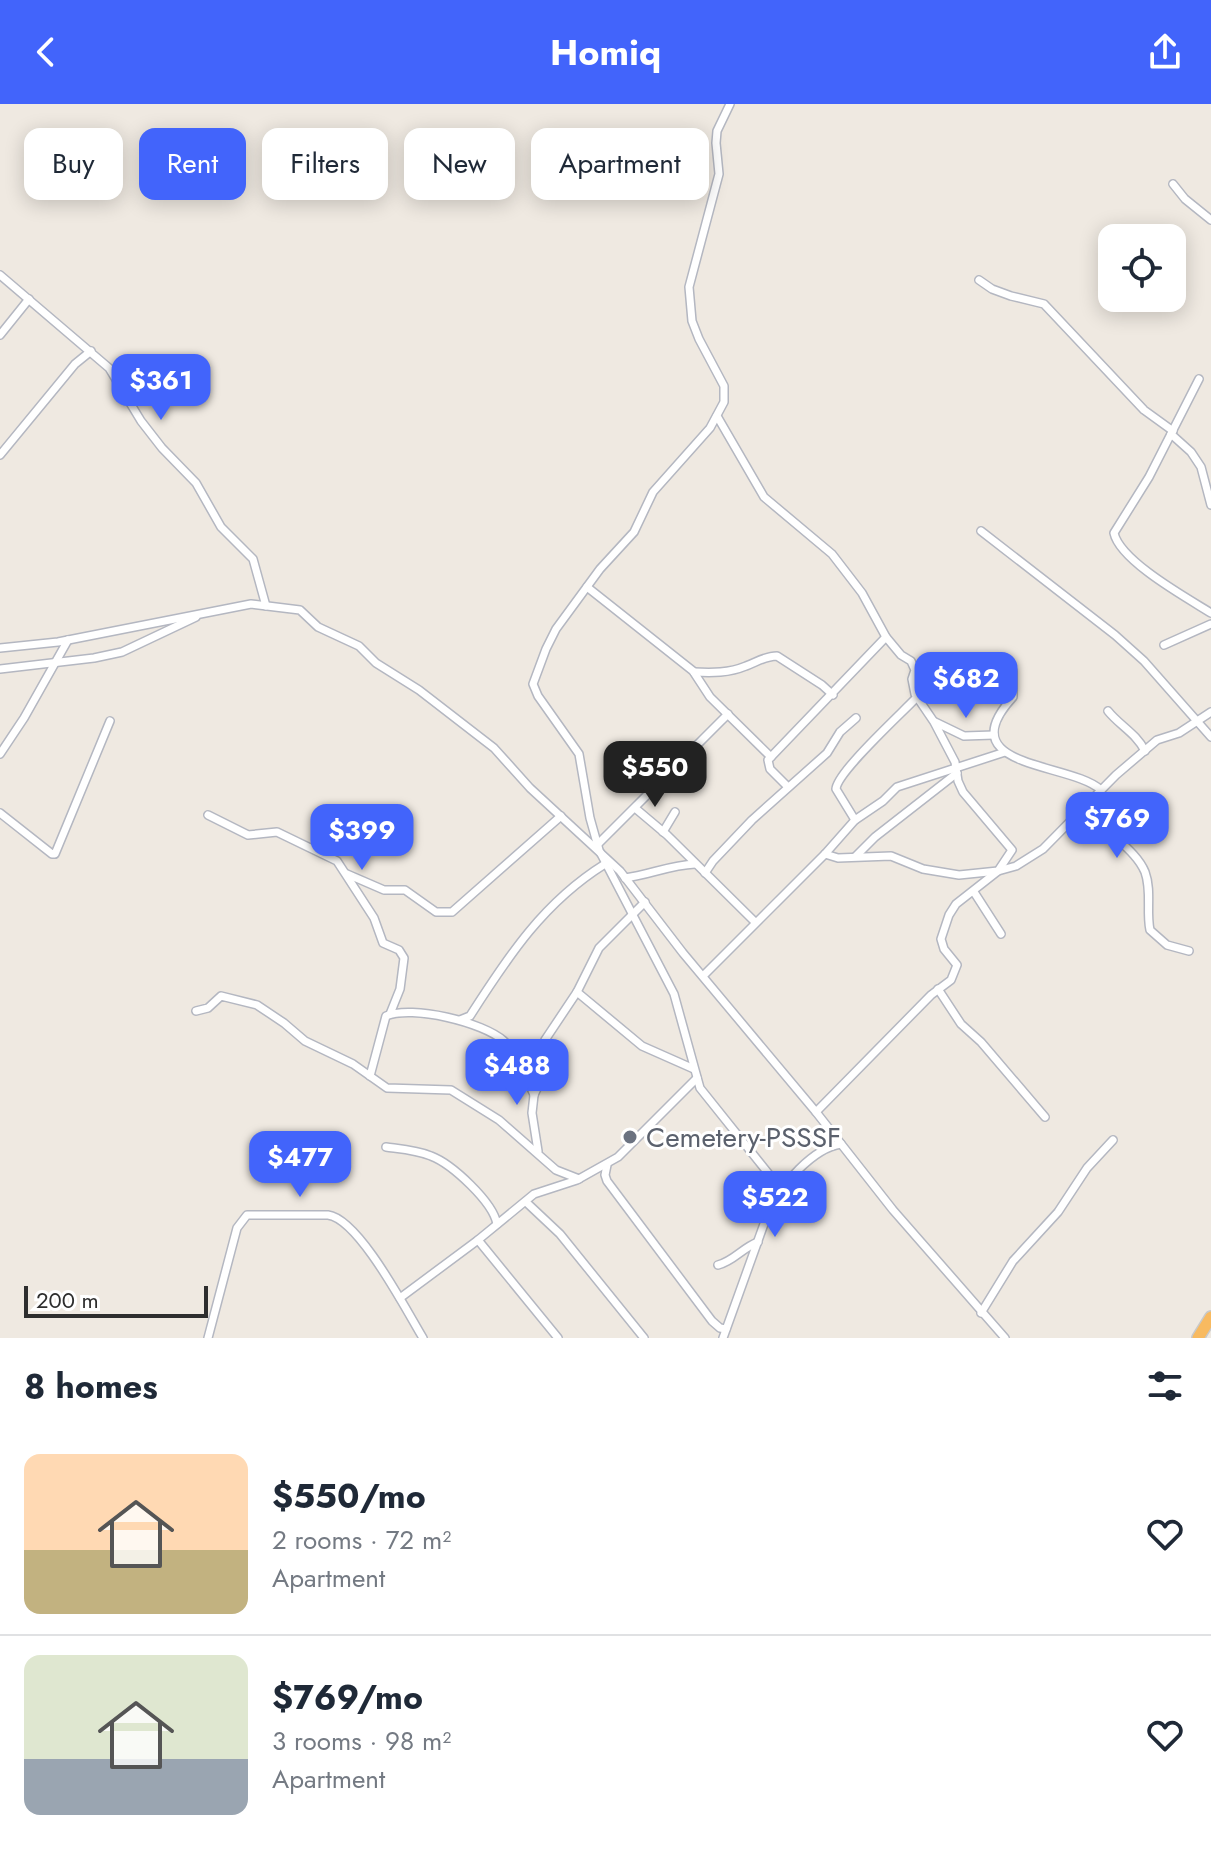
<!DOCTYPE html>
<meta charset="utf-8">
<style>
:root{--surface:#fff;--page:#f2f2f3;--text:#1f2937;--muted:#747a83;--line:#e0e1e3;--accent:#4264fb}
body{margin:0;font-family:Jost,sans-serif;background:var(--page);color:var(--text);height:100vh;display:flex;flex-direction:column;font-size:30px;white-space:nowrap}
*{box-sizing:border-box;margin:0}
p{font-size:26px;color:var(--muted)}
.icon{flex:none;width:44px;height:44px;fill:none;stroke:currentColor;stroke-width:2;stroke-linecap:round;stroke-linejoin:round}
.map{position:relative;height:1234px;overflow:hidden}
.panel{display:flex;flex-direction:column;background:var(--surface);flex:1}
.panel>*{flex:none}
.hud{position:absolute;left:24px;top:24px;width:800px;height:72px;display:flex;gap:16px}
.controls{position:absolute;left:1098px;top:120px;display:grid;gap:16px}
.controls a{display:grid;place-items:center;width:88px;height:88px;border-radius:16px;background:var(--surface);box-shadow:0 4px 20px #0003;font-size:40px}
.scale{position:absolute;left:24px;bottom:20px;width:184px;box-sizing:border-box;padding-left:8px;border:4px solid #2e2e2e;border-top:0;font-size:22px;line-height:28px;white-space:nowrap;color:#2e2e2e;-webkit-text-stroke:6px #fff;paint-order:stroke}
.price{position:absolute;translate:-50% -68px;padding:0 18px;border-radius:16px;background:var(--accent);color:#fff;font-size:26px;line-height:52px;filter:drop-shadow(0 2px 4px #0008)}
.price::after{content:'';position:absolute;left:50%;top:48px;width:24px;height:18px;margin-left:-12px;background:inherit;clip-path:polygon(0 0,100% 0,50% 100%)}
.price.current{background:#222;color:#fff}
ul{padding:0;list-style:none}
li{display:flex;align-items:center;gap:24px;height:200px;padding:0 24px}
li+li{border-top:2px solid var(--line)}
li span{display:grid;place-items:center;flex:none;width:224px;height:160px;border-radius:16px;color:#555}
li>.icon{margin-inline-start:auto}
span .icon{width:96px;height:96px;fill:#fffc;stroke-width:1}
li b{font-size:34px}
h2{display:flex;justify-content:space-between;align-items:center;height:96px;padding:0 24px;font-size:34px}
.chip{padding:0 28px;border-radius:16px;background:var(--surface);box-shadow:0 4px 20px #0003;font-size:28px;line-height:72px}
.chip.current{background:var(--accent);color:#fff}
header{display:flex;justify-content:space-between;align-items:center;height:104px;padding:0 24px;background:var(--accent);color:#fff;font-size:36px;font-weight:700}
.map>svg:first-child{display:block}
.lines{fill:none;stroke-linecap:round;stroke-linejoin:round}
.minor-casing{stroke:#b4b7c1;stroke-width:10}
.trunk-casing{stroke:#c9c9c9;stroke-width:14}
.minor{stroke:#fff;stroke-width:7}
.trunk{stroke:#f8ba60;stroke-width:11}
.worship-dot{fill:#6b7280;stroke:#fff;stroke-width:3}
.labels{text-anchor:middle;stroke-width:6;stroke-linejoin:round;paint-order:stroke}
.worship-label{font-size:28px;fill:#5b616d;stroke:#fff;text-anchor:start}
</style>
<header><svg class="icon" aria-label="back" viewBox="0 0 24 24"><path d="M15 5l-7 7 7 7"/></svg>Homiq<svg class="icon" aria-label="share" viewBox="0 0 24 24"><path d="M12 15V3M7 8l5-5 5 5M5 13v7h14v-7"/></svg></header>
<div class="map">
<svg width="1211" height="1234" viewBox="0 0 1211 1234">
<rect width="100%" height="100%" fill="#efe9e1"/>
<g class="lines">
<g class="minor-casing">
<g id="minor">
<path d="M 730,0 L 717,27 L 716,39 L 719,70 L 689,183 L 692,217 L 699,235 L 724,282 L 724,298 L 710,324 L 653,388 L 634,428 L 600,465 L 556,525 L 546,545 L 533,580 L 538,592 L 579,650 L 590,714 L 599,746 L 674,890 L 700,984 L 780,1084"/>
<path d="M 1173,80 L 1185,95 L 1211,116"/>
<path d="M 0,171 L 109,264 L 141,317 L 162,344 L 196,379 L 221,423 L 253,455 L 266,502"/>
<path d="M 979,176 L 992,185 L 1011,192 L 1044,200 L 1144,306 L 1173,327"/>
<path d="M 0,231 L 29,195"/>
<path d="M 1199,275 L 1149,373 L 1114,429 C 1120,457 1187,494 1211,509"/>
<path d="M 717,312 L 764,393 L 832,450 L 862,489 L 886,533 L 901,551 L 911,557 L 915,566 L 912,575 L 915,590 L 934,618 L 955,658 L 958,677 L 963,688 L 1012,746 L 998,767 L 959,771 L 923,765 L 891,752 L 838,754 L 825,750"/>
<path d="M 1171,330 L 1191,348 L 1201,363 L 1211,401"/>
<path d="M 0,351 L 75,260 L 91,247"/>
<path d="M 981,427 L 1115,531 L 1144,557 L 1211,633"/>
<path d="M 587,483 L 693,567 L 710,593 L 771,653"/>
<path d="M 1164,541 L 1211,520"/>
<path d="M 0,544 L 58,538 L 251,500 L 300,506 L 318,523 L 359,542 L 376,559 L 419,586 L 494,644 L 530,684 L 620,767 L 683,849 L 816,1008 L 893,1106 L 1005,1234"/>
<path d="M 0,565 L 94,554 L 122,548 L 196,513"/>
<path d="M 1013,567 L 1013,593 C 947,665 1071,658 1101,686"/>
<path d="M 694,568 C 712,569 729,569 746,562 C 757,558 765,552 777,552 L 822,581 L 833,591"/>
<path d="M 1108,607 C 1119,621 1137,630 1145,647"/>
<path d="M 935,618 L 964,632 L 994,631"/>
<path d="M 0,650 L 24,614 L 68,536"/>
<path d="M 788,683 L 770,665 L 768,656 L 886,533"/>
<path d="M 1090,698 C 1096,726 1134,741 1145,768 C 1152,787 1146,808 1150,826 L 1167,841 L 1189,847"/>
<path d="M 635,704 L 667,731 L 755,818"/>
<path d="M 0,709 L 52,750 L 55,750 L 110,617"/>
<path d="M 208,711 L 248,731 L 277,728 L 337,757 L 374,814 L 383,839 L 399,846 L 404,854 L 400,885 L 390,910"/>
<path d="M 855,716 L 836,685 C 837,668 901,610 917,593"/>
<path d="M 663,728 L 675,708"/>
<path d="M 1122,738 C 1135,728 1149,729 1162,721"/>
<path d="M 598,740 L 728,610"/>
<path d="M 856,752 L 875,733 L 957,669"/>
<path d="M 705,769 L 713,757 L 752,716 L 827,649 L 840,628 L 856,614"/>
<path d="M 347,770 L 384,786 L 405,786 L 436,808 L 452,808 L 561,712"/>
<path d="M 625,774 C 649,771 670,761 695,760"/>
<path d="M 974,788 L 1001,830"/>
<path d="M 703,872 L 825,750 L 855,716 L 883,697 L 897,683 L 1005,648"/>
<path d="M 938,885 L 961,920 L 981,938 L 1045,1013"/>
<path d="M 577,888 L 642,942 L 694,965"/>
<path d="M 196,907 L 208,904 L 221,892 L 257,901 L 284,919 L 305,937 L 353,960 L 387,984 L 451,986 L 499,1016 L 556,1066 L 579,1075"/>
<path d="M 460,916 L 470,912 C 509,851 544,798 605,760"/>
<path d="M 370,972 L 386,912 C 412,901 483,918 504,937 C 509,940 531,983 534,991"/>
<path d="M 816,1008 L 931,891 L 951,876 L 957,861 L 944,845 L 941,835 L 949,811 L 956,800 L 998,767 L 1016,762 L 1043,745 L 1116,671 L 1157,636 L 1179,629 L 1211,608"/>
<path d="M 386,1043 C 401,1045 417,1046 431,1052 C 452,1060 493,1098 497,1120"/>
<path d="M 538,1047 L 532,1009 L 534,991 L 541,976 L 545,936 L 577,888 L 599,844 L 645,798"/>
<path d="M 607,1061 L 605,1071 L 607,1077 L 712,1217 L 720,1224 L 726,1225"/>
<path d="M 526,1098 L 560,1130 L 644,1234"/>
<path d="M 718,1161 C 734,1157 742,1144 758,1138"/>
<path d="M 400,1194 L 478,1136"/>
<path d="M 981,1209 L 1013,1157 L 1058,1108 L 1087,1064 L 1113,1036"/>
<path d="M 208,1234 L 237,1124 L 247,1111 L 328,1111 C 359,1115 406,1206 423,1234"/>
<path d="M 558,1234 L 478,1136 L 534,1090 L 577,1076 L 618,1053 L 697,974"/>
<path d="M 723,1234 L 769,1106 C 781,1081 813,1044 841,1040"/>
</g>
</g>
<g class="trunk-casing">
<path id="trunk" d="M 1198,1234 L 1211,1213"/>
</g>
<use href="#minor" class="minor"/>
<use href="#trunk" class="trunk"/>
</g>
<circle class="worship-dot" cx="630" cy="1033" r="8"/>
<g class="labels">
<g class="worship-label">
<text x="646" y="1043">Cemetery-PSSSF</text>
</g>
</g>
</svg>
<div class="controls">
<a><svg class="icon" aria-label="locate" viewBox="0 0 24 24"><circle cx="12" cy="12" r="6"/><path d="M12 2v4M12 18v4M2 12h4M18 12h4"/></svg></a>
</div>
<div class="scale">200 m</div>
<b class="price" style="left:161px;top:318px">$361</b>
<b class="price" style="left:966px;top:616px">$682</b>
<b class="price current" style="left:655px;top:705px">$550</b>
<b class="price" style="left:1117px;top:756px">$769</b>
<b class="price" style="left:362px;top:768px">$399</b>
<b class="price" style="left:517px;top:1003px">$488</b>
<b class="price" style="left:300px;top:1095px">$477</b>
<b class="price" style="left:775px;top:1135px">$522</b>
<div class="hud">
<a class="chip">Buy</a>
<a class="chip current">Rent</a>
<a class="chip">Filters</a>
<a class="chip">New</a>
<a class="chip">Apartment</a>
</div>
</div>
<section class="panel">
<h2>8 homes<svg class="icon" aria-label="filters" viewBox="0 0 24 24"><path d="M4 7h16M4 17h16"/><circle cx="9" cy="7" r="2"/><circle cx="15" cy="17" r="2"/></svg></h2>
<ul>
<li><span style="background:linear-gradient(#ffd9b3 60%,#c2b280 0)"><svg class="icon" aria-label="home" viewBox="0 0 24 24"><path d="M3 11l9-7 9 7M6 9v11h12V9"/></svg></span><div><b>$550/mo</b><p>2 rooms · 72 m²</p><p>Apartment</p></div><svg class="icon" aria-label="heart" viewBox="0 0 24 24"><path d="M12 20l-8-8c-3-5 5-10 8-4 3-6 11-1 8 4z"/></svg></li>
<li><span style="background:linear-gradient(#dfe7d0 65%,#9aa5b1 0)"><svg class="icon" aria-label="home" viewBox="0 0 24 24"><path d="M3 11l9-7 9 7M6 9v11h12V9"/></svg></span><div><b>$769/mo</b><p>3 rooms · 98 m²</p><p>Apartment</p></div><svg class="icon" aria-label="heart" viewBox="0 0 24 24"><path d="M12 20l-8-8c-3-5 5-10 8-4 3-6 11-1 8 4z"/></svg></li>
</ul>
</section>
